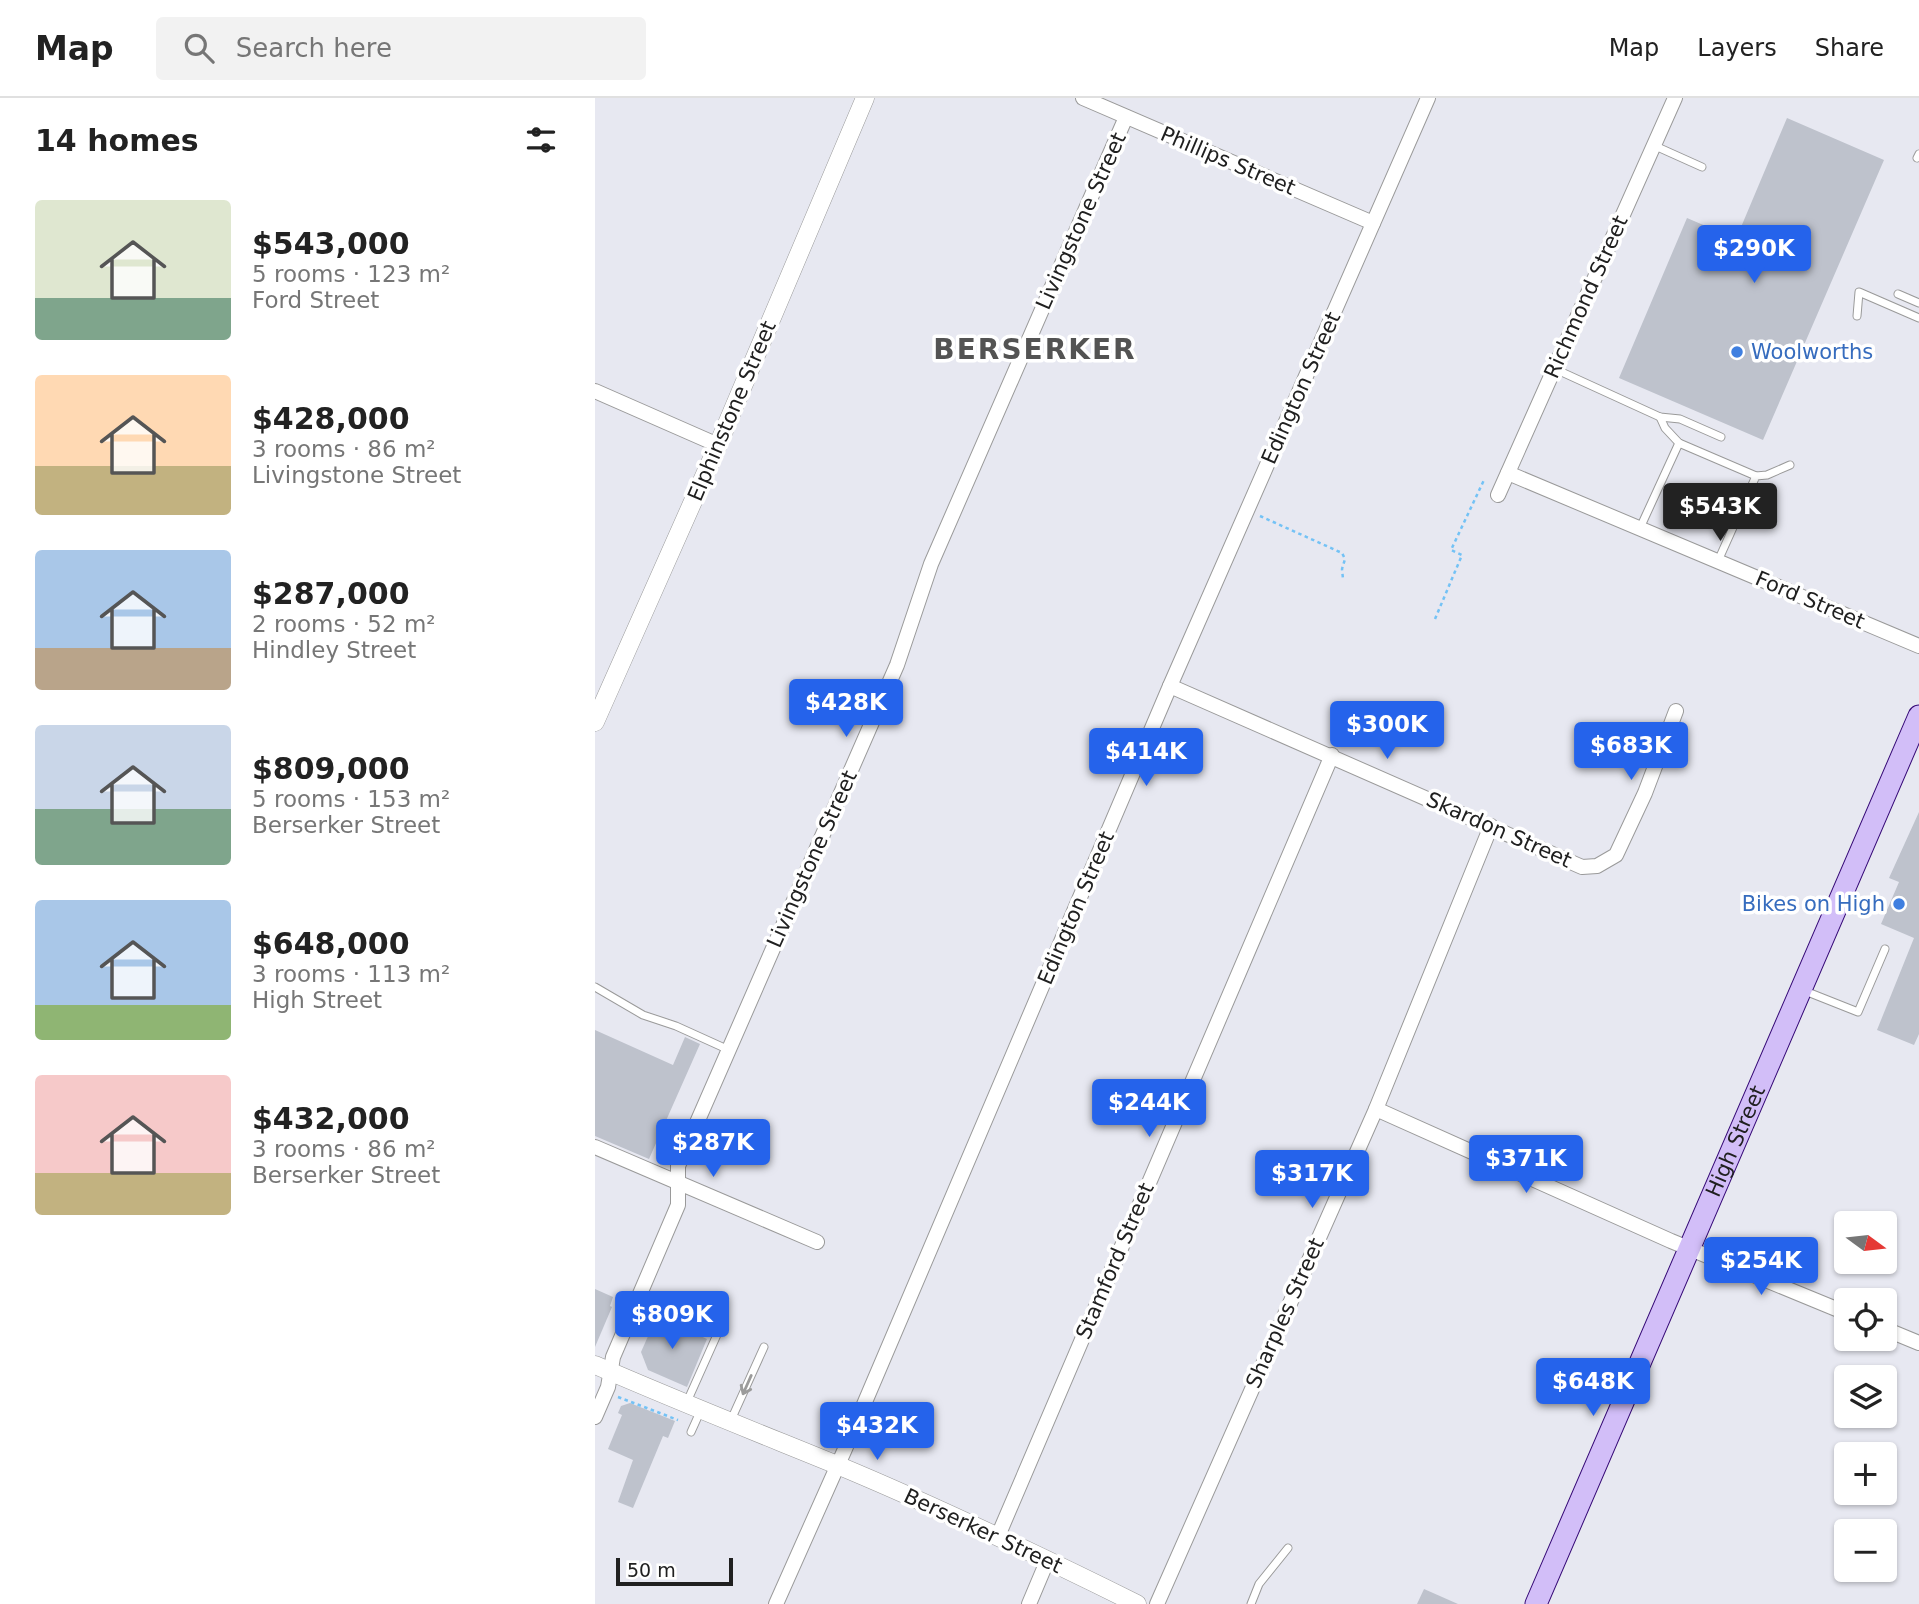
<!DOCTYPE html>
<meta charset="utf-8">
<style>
:root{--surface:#fff;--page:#f2f2f2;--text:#222;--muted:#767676;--line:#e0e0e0;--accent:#2563eb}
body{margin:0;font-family:"DejaVu Sans",sans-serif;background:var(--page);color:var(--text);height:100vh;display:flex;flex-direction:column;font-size:26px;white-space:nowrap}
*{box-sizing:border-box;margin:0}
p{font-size:23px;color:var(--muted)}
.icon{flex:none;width:38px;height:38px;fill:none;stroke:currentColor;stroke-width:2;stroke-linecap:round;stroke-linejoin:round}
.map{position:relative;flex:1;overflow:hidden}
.drawer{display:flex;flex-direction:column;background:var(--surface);width:595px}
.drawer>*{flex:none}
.needle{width:46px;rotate:105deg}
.controls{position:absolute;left:1239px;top:1113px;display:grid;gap:14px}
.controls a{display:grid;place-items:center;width:63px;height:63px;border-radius:7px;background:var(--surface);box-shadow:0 2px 5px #0004;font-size:35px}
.scale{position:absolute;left:21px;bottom:18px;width:117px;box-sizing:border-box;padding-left:7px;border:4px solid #202020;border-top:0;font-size:19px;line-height:24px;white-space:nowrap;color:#202020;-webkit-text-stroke:5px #fff;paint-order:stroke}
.price{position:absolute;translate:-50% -60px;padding:0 16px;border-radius:7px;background:var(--accent);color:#fff;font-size:23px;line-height:46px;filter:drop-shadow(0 2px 4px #0008)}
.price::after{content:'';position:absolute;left:50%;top:42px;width:21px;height:16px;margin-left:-10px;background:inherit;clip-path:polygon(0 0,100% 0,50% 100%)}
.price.selected{background:#222;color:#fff}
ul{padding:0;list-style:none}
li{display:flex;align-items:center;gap:21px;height:175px;padding:0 35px}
li span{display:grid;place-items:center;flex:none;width:196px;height:140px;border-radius:7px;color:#555}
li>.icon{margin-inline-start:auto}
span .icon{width:84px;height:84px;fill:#fffc;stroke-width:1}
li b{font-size:30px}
h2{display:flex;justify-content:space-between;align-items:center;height:84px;padding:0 35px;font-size:30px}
header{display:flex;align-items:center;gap:42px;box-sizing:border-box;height:98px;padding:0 35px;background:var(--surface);border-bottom:2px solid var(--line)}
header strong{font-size:33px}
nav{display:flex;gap:38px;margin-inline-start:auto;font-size:24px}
.search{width:490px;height:63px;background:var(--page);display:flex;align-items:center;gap:18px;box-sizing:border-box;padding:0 24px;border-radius:7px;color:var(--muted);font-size:26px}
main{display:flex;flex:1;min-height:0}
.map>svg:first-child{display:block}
.building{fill:#bec2cc}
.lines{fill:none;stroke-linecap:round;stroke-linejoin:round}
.service-casing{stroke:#9a9a9a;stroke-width:9}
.minor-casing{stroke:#9a9a9a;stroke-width:16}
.tertiary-casing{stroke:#9a9a9a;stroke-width:19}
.secondary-casing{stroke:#350976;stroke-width:23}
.path{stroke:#74c2f5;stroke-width:2.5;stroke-dasharray:3.5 3.5;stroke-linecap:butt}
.service{stroke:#fff;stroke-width:7}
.minor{stroke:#fff;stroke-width:14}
.tertiary{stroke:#fff;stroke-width:18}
.secondary{stroke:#d2bef8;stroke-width:21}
.oneway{stroke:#9b9b9b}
.shop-dot{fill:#3f7fe0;stroke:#fff;stroke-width:2.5}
.labels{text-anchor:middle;stroke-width:7;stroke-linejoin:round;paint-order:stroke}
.street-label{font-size:21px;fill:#202020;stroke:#fff}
.shop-label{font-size:21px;fill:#366cbe;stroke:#fff;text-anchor:start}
.district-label{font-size:28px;font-weight:bold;letter-spacing:2px;fill:#535353;stroke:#fff}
</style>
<header>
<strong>Map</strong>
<div class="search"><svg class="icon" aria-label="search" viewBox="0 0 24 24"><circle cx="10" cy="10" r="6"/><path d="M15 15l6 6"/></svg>Search here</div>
<nav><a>Map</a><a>Layers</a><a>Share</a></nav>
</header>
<main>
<section class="drawer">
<h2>14 homes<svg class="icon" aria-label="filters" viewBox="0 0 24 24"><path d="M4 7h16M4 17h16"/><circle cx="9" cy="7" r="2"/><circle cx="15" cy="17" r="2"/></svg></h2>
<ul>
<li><span style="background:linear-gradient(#dfe7d0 70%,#7fa58c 0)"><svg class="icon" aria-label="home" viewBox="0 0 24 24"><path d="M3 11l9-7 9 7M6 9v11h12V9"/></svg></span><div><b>$543,000</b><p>5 rooms · 123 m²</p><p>Ford Street</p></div></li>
<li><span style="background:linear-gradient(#ffd9b3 65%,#c2b280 0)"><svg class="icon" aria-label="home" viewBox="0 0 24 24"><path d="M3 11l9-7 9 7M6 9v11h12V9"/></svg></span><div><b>$428,000</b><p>3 rooms · 86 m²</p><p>Livingstone Street</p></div></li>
<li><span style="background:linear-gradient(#a9c7e8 70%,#b9a48a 0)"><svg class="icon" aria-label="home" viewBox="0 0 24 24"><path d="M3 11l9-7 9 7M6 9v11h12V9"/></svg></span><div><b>$287,000</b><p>2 rooms · 52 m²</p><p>Hindley Street</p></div></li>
<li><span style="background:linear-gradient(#c9d6e8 60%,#7fa58c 0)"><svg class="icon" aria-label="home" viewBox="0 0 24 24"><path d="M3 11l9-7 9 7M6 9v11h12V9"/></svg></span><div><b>$809,000</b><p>5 rooms · 153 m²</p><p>Berserker Street</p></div></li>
<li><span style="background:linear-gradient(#a9c7e8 75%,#8fb573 0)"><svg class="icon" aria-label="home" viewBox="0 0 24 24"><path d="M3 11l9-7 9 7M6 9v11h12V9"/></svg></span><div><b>$648,000</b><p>3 rooms · 113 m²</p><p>High Street</p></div></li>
<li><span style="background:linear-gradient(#f6c9c9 70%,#c2b280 0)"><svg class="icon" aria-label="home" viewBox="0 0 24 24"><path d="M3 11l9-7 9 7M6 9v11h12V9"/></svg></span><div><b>$432,000</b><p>3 rooms · 86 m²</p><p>Berserker Street</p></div></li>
</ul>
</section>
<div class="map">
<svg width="1324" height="1506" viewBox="0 0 1324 1506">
<rect width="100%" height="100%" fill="#e7e8f1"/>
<g class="building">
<path d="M 1192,20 L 1289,62 L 1168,342 L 1024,280 L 1092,120 L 1141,141 Z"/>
<path d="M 1324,714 L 1324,936 L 1319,947 L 1282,932 L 1319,840 L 1286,826 L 1304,784 L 1294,780 Z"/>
<path d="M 0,932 L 78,967 L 90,939 L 105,946 L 54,1061 L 0,1038 Z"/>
<path d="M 0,1191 L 18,1199 L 15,1208 L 17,1209 L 0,1249 Z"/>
<path d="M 62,1218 L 112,1241 L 92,1289 L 53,1272 L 46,1254 Z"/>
<path d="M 35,1305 L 80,1323 L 73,1340 L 68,1338 L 38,1410 L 23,1404 L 38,1362 L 13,1351 L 27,1317 L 23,1315 L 26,1308 Z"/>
<path d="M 829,1491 L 863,1506 L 822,1506 Z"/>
</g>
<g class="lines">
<g class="service-casing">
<g id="service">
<path d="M 1058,47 L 1107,69"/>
<path d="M 1322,60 L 1324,56"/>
<path d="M 1303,196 L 1324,205"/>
<path d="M 1262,218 L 1264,194 L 1324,220"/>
<path d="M 960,271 L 1065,319 L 1085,321 L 1126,339"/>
<path d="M 1065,319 L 1070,330 L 1084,345"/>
<path d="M 1045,430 L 1084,345 L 1161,378"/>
<path d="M 1123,463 L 1161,378 L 1172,377 L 1195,367"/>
<path d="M 0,889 L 48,917 L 81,928 L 134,952"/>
<path d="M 1210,893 L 1263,914 L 1290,851"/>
<path d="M 44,1195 L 66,1204"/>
<path d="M 91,1306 L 125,1230"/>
<path d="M 136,1322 L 169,1249"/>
<path d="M 96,1334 L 105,1314"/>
<path d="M 656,1506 L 664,1486 L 693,1450"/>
</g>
</g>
<g class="minor-casing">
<g id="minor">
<path d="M 488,0 L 778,125"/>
<path d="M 0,293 L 123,347"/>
<path d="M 913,375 L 1324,548"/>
<path d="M 903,397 L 1080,0"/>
<path d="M 575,588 L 987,769 L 1002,768 L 1021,757 L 1050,695 L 1081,613"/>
<path d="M 781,1011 L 1076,1143 L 1251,1215"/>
<path d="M 0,1049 L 222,1144"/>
<path d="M 1290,1231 L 1324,1245"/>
<path d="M 0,1319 L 13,1289 L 18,1259 L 83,1107 L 83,1068 L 302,567 L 336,466 L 531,19"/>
<path d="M 403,1438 L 737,657"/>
<path d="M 181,1506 L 250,1351 L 575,588 L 833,0"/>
<path d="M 434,1506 L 453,1461"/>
<path d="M 562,1506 L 781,1011 L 896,728"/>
</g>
</g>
<g class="tertiary-casing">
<g id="tertiary">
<path d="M 0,624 L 123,347 L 270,0"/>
<path d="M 0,1267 C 80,1302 161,1334 242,1367 C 343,1409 443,1457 542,1506"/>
</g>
</g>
<g class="secondary-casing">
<g id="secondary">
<path id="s1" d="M 941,1506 L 1324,618"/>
</g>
</g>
<g class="path">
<path d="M 665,418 L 747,455 L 750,461 L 747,471 L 748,481"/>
<path d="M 840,521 L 867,457 L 856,452 L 889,382"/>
<path d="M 23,1299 L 83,1322"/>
</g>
<use href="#service" class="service"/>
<use href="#minor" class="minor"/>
<use href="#tertiary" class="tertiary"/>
<use href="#secondary" class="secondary"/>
</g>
<defs><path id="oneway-shaft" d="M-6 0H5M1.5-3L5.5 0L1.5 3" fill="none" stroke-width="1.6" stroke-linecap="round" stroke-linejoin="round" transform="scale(1.75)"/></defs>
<use class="oneway" href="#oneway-shaft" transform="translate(152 1287) rotate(114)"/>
<g class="shop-dot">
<circle cx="1142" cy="254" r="7"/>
<circle cx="1304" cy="806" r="7"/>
</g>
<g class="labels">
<g class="street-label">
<text transform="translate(633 63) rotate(23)" y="7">Phillips Street</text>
<text transform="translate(486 123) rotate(-66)" y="7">Livingstone Street</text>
<text transform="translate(991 199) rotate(-66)" y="7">Richmond Street</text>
<text transform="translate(706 290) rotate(-66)" y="7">Edington Street</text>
<text transform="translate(137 313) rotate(-67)" y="7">Elphinstone Street</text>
<text transform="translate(1215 502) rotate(23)" y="7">Ford Street</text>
<text transform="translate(904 732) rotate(24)" y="7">Skardon Street</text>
<text transform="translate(217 761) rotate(-66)" y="7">Livingstone Street</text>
<text transform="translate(481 810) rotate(-67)" y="7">Edington Street</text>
<text dy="7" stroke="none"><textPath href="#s1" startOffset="504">High Street</textPath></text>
<text transform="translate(520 1163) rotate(-67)" y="7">Stamford Street</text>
<text transform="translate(690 1215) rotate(-66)" y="7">Sharples Street</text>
<text transform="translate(388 1433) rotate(25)" y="7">Berserker Street</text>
</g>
<g class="shop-label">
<text x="1156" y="261">Woolworths</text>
<text x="1290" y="813" text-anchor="end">Bikes on High</text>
</g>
<g class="district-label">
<text x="440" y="261">BERSERKER</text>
</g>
</g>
</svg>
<div class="controls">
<a><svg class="needle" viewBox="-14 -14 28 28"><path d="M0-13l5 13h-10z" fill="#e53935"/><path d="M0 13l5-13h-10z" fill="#767676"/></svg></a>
<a><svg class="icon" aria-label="locate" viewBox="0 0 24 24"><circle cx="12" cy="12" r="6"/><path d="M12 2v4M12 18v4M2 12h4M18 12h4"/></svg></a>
<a><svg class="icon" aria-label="layers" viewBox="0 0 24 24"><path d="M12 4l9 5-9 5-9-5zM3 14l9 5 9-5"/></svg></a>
<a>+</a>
<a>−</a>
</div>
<div class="scale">50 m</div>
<b class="price" style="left:1159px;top:187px">$290K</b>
<b class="price selected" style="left:1125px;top:445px">$543K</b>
<b class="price" style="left:251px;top:641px">$428K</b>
<b class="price" style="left:792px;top:663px">$300K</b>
<b class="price" style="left:1036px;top:684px">$683K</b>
<b class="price" style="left:551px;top:690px">$414K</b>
<b class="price" style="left:554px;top:1041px">$244K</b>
<b class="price" style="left:118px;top:1081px">$287K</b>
<b class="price" style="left:931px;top:1097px">$371K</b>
<b class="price" style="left:717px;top:1112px">$317K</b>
<b class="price" style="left:1166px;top:1199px">$254K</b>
<b class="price" style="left:77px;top:1253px">$809K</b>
<b class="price" style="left:998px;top:1320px">$648K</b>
<b class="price" style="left:282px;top:1364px">$432K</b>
</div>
</main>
